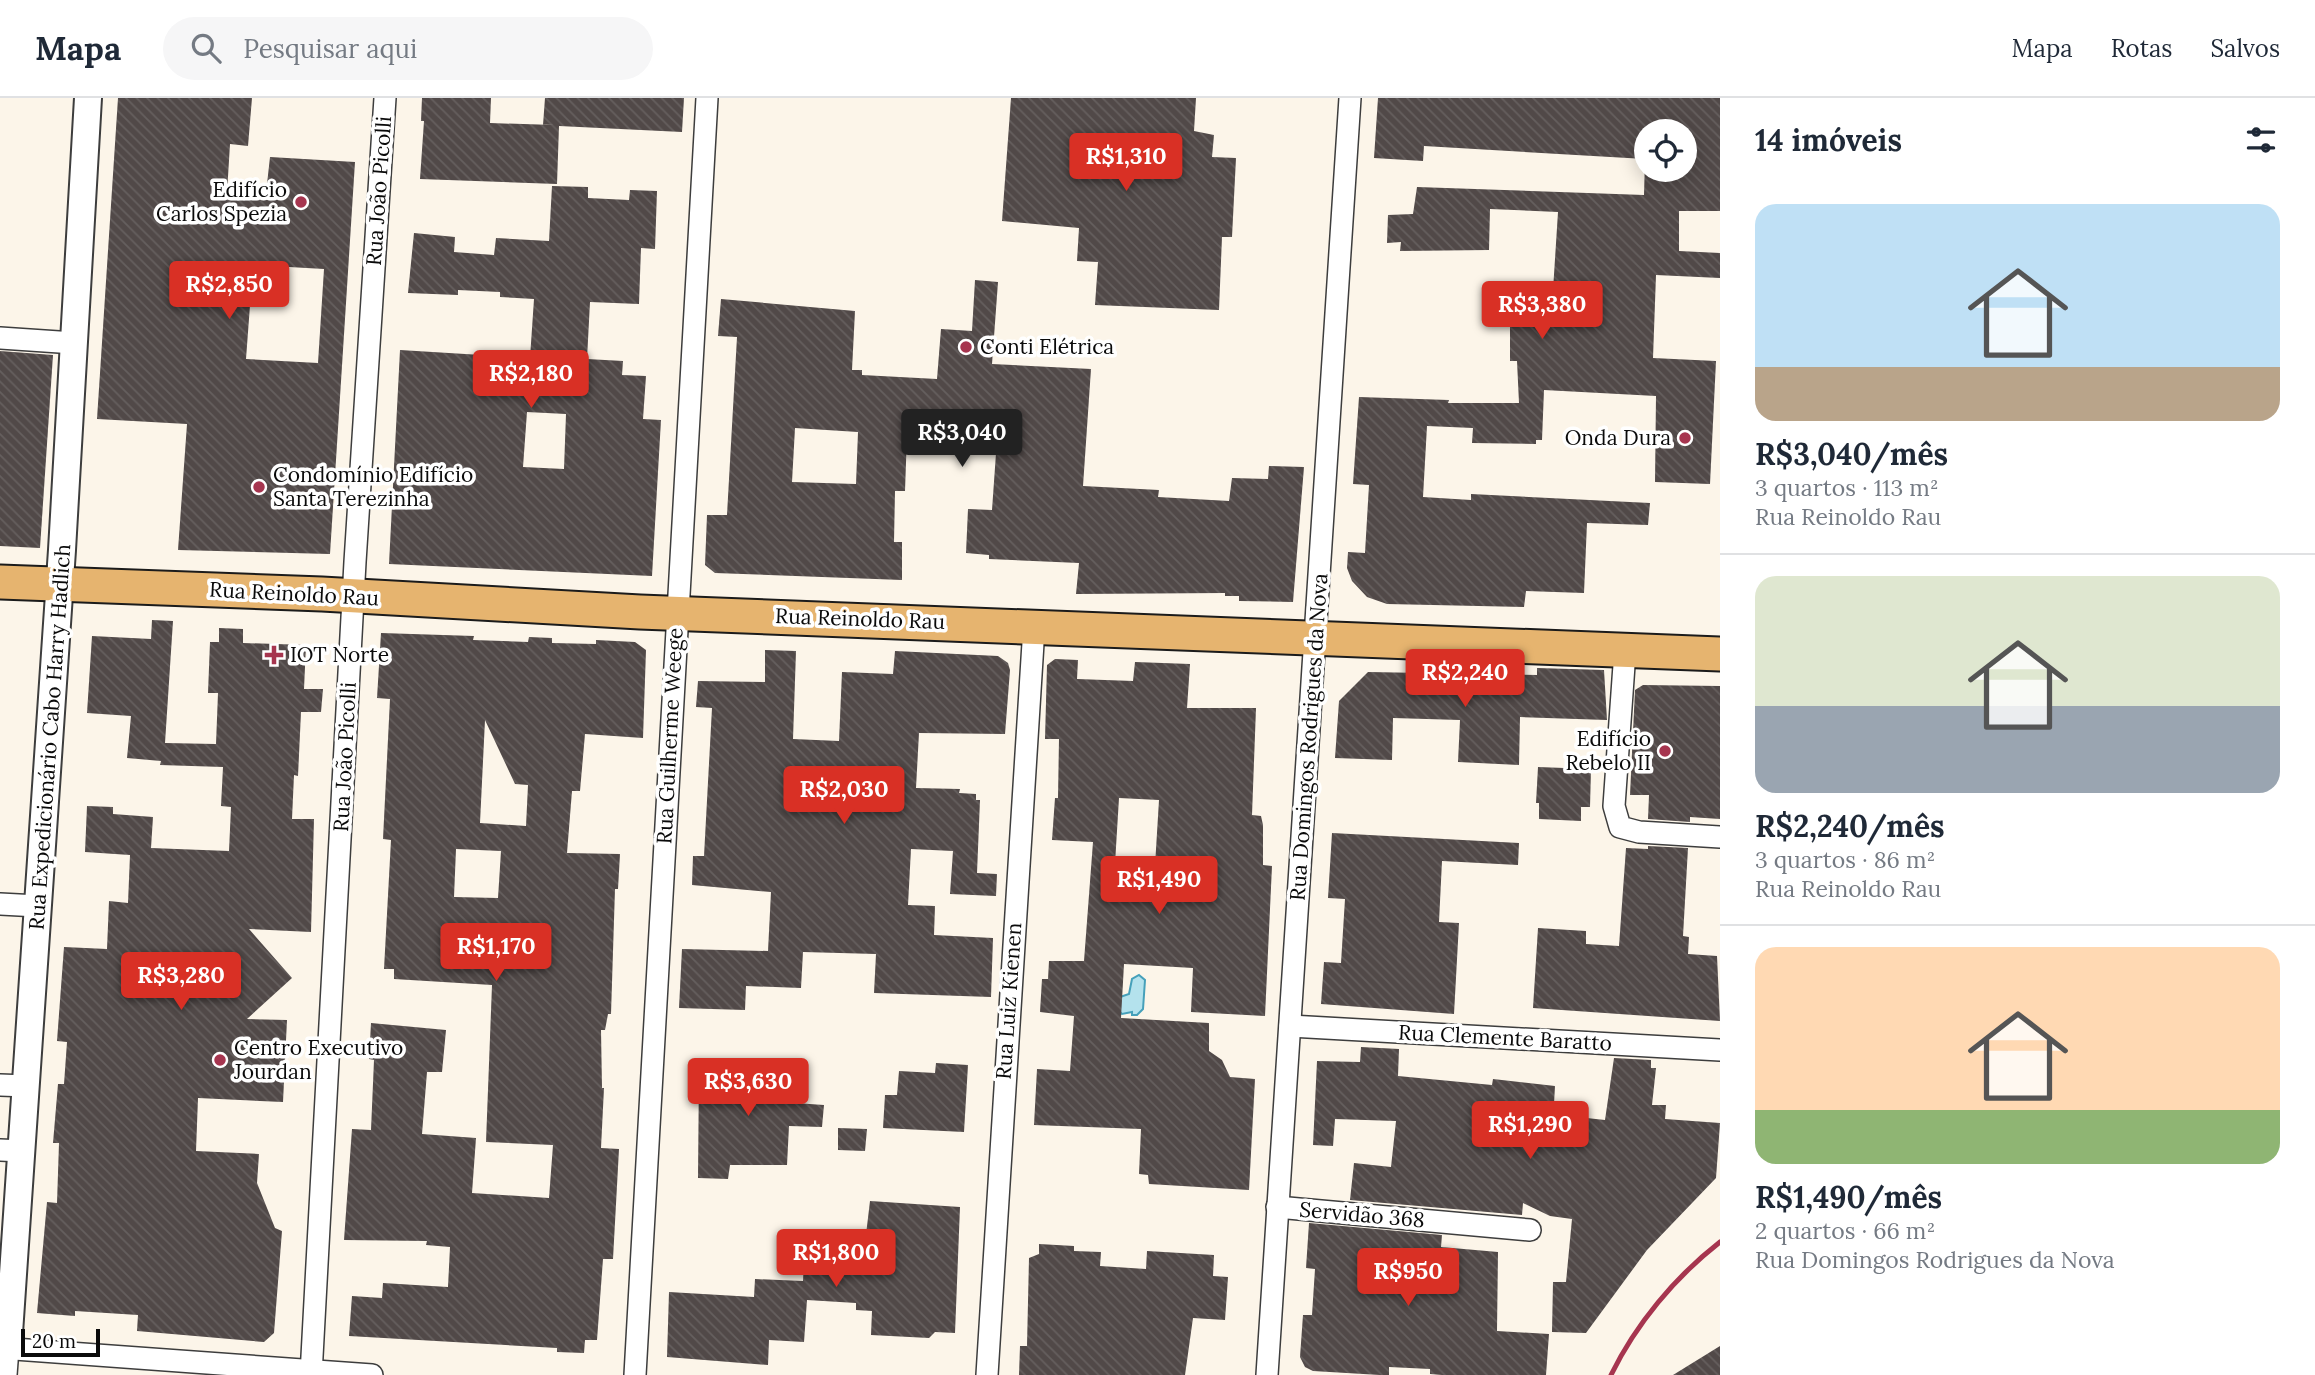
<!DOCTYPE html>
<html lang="pt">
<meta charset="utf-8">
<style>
:root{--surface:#fff;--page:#f6f6f7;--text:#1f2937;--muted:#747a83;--line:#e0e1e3;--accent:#d93025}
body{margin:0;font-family:Lora,serif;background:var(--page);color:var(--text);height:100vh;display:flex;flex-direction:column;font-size:26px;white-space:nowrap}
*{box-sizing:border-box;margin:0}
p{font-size:23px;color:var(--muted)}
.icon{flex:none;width:38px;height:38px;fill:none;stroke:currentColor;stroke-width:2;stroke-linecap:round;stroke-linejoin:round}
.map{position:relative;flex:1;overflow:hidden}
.details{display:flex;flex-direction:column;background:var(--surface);width:595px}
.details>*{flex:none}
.buttons{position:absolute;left:1634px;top:21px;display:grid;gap:14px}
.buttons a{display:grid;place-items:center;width:63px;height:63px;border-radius:50%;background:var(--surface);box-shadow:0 4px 18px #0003;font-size:35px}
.scale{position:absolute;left:21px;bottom:18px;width:79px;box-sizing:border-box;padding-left:7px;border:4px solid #0a0a0a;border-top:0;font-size:19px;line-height:24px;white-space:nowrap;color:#0a0a0a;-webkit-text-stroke:5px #fff;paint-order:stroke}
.price{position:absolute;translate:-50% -60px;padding:0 16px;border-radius:7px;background:var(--accent);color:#fff;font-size:23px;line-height:46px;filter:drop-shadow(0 2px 4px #0008)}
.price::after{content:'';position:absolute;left:50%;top:42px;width:21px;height:16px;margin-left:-10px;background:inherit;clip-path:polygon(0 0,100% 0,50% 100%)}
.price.active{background:#222;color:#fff}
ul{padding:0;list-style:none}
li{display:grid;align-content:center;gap:14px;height:371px;padding:0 35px}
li+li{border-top:2px solid var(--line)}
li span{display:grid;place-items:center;height:217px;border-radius:21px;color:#555}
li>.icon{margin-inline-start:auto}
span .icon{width:126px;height:126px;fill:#fffc;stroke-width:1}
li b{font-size:30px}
h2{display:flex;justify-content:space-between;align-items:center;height:84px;padding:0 35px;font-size:30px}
header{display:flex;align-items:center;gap:42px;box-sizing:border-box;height:98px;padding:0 35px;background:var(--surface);border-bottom:2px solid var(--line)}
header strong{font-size:33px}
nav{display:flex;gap:38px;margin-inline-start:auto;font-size:24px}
.search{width:490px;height:63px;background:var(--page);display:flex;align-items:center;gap:18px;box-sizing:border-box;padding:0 24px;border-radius:38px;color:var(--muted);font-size:26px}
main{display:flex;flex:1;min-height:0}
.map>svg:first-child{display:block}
.water{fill:#b4e2ed;stroke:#46a0ba;stroke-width:2}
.building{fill:url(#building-back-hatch);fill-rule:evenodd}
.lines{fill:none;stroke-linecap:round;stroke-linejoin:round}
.minor-casing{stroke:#3d3d3d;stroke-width:24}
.tertiary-casing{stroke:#3d3d3d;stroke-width:30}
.primary-casing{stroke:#1b1b1b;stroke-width:37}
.minor{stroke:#fff;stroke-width:21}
.tertiary{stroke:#fff;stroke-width:26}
.primary{stroke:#e6b46f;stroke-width:33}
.rail{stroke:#a6354f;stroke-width:5}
.poi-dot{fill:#a6354f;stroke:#fff;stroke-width:2.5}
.labels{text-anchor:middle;stroke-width:7;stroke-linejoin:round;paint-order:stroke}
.poi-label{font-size:21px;fill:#0a0a0a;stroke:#fff;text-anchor:start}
.street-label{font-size:21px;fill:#0a0a0a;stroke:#fff}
</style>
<header>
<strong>Mapa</strong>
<div class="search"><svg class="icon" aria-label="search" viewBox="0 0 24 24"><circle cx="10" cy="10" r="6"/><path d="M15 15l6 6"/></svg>Pesquisar aqui</div>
<nav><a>Mapa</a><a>Rotas</a><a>Salvos</a></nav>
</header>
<main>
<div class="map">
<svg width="1720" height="1277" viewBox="0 0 1720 1277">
<defs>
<pattern id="building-back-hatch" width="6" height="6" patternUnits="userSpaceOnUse" patternTransform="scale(1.75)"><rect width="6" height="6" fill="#514948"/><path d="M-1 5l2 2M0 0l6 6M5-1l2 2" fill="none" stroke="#655f5e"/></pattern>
</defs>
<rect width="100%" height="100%" fill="#fcf5e9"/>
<path class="water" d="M 1139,877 L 1145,882 L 1143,911 L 1137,917 L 1132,917 L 1132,914 L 1122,916 L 1116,910 L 1117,900 L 1129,896 L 1132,881 Z"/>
<g class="building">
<path d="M 118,0 L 252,0 L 248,48 L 230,46 L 227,95 L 266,95 L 270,59 L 355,64 L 330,456 L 178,452 L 187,326 L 97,321 ZM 253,167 L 324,171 L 318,265 L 246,261 Z"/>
<path d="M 422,0 L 491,0 L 490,25 L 554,27 L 543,27 L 545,0 L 684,0 L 682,34 L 559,28 L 557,86 L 420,81 L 424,23 L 421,23 Z"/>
<path d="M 1011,0 L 1196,0 L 1194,33 L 1214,37 L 1212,59 L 1236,60 L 1232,139 L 1222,139 L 1219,212 L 1095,207 L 1098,164 L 1077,163 L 1079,130 L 1002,123 Z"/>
<path d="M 1378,0 L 1720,0 L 1720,113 L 1679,113 L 1679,153 L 1720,155 L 1720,180 L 1656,177 L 1653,260 L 1716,263 L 1710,386 L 1655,384 L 1656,298 L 1544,292 L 1542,342 L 1536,342 L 1536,346 L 1472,345 L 1473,330 L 1427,328 L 1423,399 L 1471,402 L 1471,396 L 1650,405 L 1648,427 L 1587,425 L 1584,495 L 1526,493 L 1524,509 L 1387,506 L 1367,499 L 1352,483 L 1347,470 L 1348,454 L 1365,455 L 1369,387 L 1353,386 L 1359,299 L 1449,302 L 1448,305 L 1519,305 L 1517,263 L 1510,263 L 1510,223 L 1516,223 L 1517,214 L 1540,215 L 1541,208 L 1552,208 L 1558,114 L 1490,111 L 1489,152 L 1400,153 L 1401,144 L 1387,145 L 1388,117 L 1413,116 L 1417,89 L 1644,97 L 1645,61 L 1424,48 L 1423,63 L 1374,60 ZM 1647,33 L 1685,33 L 1685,72 L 1647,72 Z"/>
<path d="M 552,88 L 588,89 L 588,100 L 629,102 L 630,92 L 657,93 L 655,151 L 641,150 L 639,206 L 590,204 L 587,261 L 623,263 L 622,277 L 646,278 L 643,321 L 661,322 L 652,478 L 389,466 L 400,252 L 530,260 L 534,201 L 500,199 L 500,194 L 458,192 L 458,197 L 408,195 L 414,135 L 455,139 L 454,154 L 494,157 L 496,140 L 549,143 ZM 527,314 L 566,316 L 564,371 L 523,369 Z"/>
<path d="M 975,182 L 998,184 L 992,266 L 1091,271 L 1083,388 L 1159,392 L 1158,399 L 1229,403 L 1232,380 L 1268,381 L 1269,368 L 1304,369 L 1293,504 L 1239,503 L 1239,498 L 1225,498 L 1225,495 L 1076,496 L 1079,465 L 989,461 L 989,457 L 966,455 L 968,411 L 992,412 L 997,341 L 907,336 L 905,393 L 895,393 L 894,444 L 902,444 L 902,482 L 715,475 L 705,467 L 707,417 L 727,417 L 737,239 L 718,238 L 721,201 L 855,213 L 852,272 L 862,272 L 862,277 L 937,281 L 941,231 L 972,233 ZM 795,330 L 858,334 L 856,386 L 792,384 Z"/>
<path d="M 0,253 L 53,257 L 40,450 L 0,448 Z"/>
<path d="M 152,522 L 173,523 L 165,645 L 216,646 L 218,595 L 208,595 L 210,544 L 219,544 L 219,530 L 243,531 L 243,545 L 306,547 L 304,591 L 323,591 L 321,614 L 301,614 L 298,678 L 294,677 L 292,721 L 314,721 L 311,834 L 249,831 L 292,880 L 247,921 L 287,922 L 283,1004 L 198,1000 L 196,1053 L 259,1056 L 257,1085 L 275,1130 L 282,1133 L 274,1235 L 264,1244 L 137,1233 L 138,1217 L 75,1213 L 75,1218 L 37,1215 L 47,1104 L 57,1105 L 59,1045 L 53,1045 L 58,986 L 64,986 L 67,944 L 57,943 L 64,849 L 107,851 L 109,803 L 128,805 L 130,757 L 85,754 L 87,708 L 113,709 L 113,716 L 153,719 L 151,750 L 229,753 L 231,709 L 221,708 L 223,669 L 160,667 L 161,663 L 127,660 L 131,618 L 87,615 L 92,538 L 151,541 Z"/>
<path d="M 381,535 L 474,538 L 473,542 L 528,544 L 529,539 L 552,540 L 552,545 L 596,546 L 596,542 L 635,544 L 646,552 L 643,640 L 585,636 L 580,693 L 572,693 L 567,755 L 620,756 L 618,791 L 615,791 L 611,916 L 608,916 L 605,932 L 601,932 L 602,990 L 604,990 L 601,1050 L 619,1051 L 613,1161 L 603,1161 L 597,1242 L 585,1242 L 584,1255 L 557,1254 L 557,1250 L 349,1238 L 352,1198 L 382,1200 L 383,1185 L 448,1189 L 450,1149 L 426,1147 L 427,1143 L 344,1142 L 352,1031 L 371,1032 L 374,962 L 369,961 L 371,925 L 446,932 L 442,974 L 427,974 L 422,1036 L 476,1040 L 472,1095 L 549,1100 L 553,1047 L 486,1044 L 492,887 L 394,881 L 394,871 L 384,871 L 391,742 L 383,741 L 390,601 L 377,600 ZM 485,622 L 515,686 L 528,687 L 526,728 L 480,725 ZM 456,751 L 501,753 L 498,800 L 454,799 Z"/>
<path d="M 765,552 L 796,553 L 793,641 L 839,643 L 842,574 L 893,576 L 895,553 L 998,558 L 1008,565 L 1010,572 L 1005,636 L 919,635 L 916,690 L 960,691 L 959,695 L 976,696 L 976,702 L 980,702 L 977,775 L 997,776 L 996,798 L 950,796 L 953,753 L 911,751 L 908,807 L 935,808 L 934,837 L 993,840 L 991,899 L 874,895 L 876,856 L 803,854 L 801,890 L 746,888 L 745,912 L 679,910 L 682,851 L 768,853 L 771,794 L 692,787 L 693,758 L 704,758 L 712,610 L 696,609 L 698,583 L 765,584 Z"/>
<path d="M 1055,561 L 1078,562 L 1077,581 L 1133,583 L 1135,564 L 1190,566 L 1187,610 L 1256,610 L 1252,717 L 1261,718 L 1263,727 L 1263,767 L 1272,768 L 1265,918 L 1191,914 L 1193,870 L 1124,866 L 1121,920 L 1209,925 L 1209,953 L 1222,962 L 1230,979 L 1255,981 L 1249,1092 L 1149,1086 L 1148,1077 L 1139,1076 L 1141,1031 L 1034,1027 L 1037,971 L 1070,973 L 1074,918 L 1040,914 L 1042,881 L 1048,881 L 1049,863 L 1084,863 L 1093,744 L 1052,742 L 1055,700 L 1058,700 L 1059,641 L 1045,641 L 1047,567 ZM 1119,700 L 1159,702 L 1154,784 L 1114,782 Z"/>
<path d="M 1537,570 L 1604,572 L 1607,622 L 1520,619 L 1519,667 L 1458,664 L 1460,622 L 1393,620 L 1392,662 L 1335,660 L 1339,603 L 1368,574 L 1537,577 Z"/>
<path d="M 1643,587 L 1720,588 L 1720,721 L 1690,719 L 1690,724 L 1648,721 L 1649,697 L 1630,697 L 1635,592 Z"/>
<path d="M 1538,669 L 1591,671 L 1590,709 L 1581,709 L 1581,723 L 1539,721 L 1539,705 L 1536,705 Z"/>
<path d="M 1332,735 L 1519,745 L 1518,767 L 1442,763 L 1439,824 L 1459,825 L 1454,916 L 1321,906 L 1324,864 L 1341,865 L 1345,801 L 1328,800 Z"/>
<path d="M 1648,748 L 1688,750 L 1683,838 L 1689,839 L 1688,856 L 1717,858 L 1720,923 L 1533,910 L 1538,830 L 1586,833 L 1586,846 L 1619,848 L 1626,750 L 1648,751 Z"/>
<path d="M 1361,949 L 1399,951 L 1398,978 L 1492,987 L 1493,981 L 1555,988 L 1554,1006 L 1560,1006 L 1559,1017 L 1605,1022 L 1614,960 L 1651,962 L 1651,970 L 1656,970 L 1652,1007 L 1666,1007 L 1665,1021 L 1720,1025 L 1716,1080 L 1647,1152 L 1586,1235 L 1552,1234 L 1553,1184 L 1566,1184 L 1572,1121 L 1550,1118 L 1523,1105 L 1522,1117 L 1350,1102 L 1354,1065 L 1391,1069 L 1396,1023 L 1335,1021 L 1333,1048 L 1313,1047 L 1317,963 L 1360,964 Z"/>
<path d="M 936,965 L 968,967 L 964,1034 L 883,1030 L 885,997 L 897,997 L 899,973 L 935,975 Z"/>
<path d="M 759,968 L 796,970 L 795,1005 L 824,1007 L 822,1029 L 789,1028 L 787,1067 L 730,1067 L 728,1081 L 698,1080 L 699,970 L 758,973 Z"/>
<path d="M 838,1030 L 867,1031 L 865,1053 L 838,1052 Z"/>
<path d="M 870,1103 L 960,1109 L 955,1235 L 935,1234 L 929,1240 L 871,1237 L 872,1213 L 856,1212 L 856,1205 L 807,1202 L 804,1244 L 769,1242 L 768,1267 L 667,1259 L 669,1194 L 754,1199 L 755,1181 L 803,1183 L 805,1141 L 865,1145 Z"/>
<path d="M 1309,1125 L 1442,1137 L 1441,1149 L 1498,1154 L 1497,1233 L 1549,1236 L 1546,1277 L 1442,1277 L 1430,1276 L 1430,1271 L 1389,1269 L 1389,1277 L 1380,1277 L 1313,1273 L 1305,1269 L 1300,1259 L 1303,1217 L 1312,1217 L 1315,1171 L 1306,1170 Z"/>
<path d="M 1039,1146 L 1074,1148 L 1074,1153 L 1101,1154 L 1100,1168 L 1146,1171 L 1147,1153 L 1214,1157 L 1213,1178 L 1228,1179 L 1225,1222 L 1193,1220 L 1185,1277 L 1019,1277 L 1020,1248 L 1027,1248 L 1029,1160 L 1039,1156 Z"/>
<path d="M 1720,1248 L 1720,1277 L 1673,1277 Z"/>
</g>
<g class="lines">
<g class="minor-casing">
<g id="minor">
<path d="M 0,240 L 74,245"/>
<path d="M 1625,553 L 1614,708 L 1620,729 L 1639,734 L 1720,739"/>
<path d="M 0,806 L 38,808"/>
<path d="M 1290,928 L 1720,952"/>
<path d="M 0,987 L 27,988"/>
<path d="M 0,1052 L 23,1053"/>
<path d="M 1277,1109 L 1530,1132"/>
<path d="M 0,1250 L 372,1277"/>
<path d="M 6,1277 L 8,1250"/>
<path d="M 311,1277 L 355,464 L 385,0"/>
<path d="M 635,1277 L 707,0"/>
<path d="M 987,1277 L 1034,529"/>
<path d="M 1267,1277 L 1350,0"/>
</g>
</g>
<g class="tertiary-casing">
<path id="tertiary" d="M 8,1250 L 62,452 L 88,0"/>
</g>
<g class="primary-casing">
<path id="primary" d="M 0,484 L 322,496 L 640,514 L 1720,556"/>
</g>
<use href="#minor" class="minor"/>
<use href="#tertiary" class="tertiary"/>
<use href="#primary" class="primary"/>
<path class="rail" d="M 1611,1277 C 1636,1226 1675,1179 1720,1144"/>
</g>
<g class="poi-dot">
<circle cx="301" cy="104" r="7"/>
<circle cx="966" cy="249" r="7"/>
<circle cx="1685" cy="340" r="7"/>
<circle cx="259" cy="389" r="7"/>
<path d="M270.5 546.5h7v7h7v7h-7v7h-7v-7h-7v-7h7z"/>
<circle cx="1665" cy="653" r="7"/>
<circle cx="220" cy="962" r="7"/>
</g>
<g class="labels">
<g class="poi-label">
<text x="287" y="99" text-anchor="end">Edifício<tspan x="287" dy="24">Carlos Spezia</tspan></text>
<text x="980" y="256">Conti Elétrica</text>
<text x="1671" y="347" text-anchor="end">Onda Dura</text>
<text x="273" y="384">Condomínio Edifício<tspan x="273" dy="24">Santa Terezinha</tspan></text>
<text x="290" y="564">IOT Norte</text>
<text x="1651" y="648" text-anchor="end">Edifício<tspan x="1651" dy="24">Rebelo II</tspan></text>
<text x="234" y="957">Centro Executivo<tspan x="234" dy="24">Jourdan</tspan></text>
</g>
<g class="street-label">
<text transform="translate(379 93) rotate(-86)" y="7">Rua João Picolli</text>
<text transform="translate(294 496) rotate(3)" y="7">Rua Reinoldo Rau</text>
<text transform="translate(860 521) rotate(2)" y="7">Rua Reinoldo Rau</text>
<text transform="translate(670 638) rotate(-87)" y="7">Rua Guilherme Weege</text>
<text transform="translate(50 639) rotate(-86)" y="7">Rua Expedicionário Cabo Harry Hadlich</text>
<text transform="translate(1309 639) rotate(-86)" y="7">Rua Domingos Rodrigues da Nova</text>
<text transform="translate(345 659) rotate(-87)" y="7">Rua João Picolli</text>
<text transform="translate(1009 903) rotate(-86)" y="7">Rua Luiz Kienen</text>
<text transform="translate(1505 940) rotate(3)" y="7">Rua Clemente Baratto</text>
<text transform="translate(1362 1117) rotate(5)" y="7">Servidão 368</text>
</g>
</g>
</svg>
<div class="buttons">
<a><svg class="icon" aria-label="locate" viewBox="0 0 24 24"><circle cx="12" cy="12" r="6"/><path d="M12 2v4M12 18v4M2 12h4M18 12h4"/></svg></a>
</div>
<div class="scale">20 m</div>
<b class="price" style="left:1126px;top:95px">R$1,310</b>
<b class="price" style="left:229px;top:223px">R$2,850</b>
<b class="price" style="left:1542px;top:243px">R$3,380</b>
<b class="price" style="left:531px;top:312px">R$2,180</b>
<b class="price active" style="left:962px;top:371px">R$3,040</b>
<b class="price" style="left:1465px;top:611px">R$2,240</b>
<b class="price" style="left:844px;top:728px">R$2,030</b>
<b class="price" style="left:1159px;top:818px">R$1,490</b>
<b class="price" style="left:496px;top:885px">R$1,170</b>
<b class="price" style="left:181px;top:914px">R$3,280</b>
<b class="price" style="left:748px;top:1020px">R$3,630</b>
<b class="price" style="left:1530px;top:1063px">R$1,290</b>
<b class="price" style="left:836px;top:1191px">R$1,800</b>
<b class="price" style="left:1408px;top:1210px">R$950</b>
</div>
<section class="details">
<h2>14 imóveis<svg class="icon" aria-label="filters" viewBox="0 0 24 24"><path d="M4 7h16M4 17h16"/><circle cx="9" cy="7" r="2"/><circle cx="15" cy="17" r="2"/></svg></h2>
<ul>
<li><span style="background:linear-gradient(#bfe0f5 75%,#b9a48a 0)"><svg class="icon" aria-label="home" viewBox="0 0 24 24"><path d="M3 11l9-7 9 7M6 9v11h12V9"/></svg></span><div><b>R$3,040/mês</b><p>3 quartos · 113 m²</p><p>Rua Reinoldo Rau</p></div></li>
<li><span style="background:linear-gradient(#dfe7d0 60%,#9aa5b1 0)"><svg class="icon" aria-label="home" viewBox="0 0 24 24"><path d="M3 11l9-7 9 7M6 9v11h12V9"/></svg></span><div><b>R$2,240/mês</b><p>3 quartos · 86 m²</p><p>Rua Reinoldo Rau</p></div></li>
<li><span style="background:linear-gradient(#ffd9b3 75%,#8fb573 0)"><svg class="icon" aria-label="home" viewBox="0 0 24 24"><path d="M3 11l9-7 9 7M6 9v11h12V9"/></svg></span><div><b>R$1,490/mês</b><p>2 quartos · 66 m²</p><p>Rua Domingos Rodrigues da Nova</p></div></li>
</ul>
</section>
</main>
